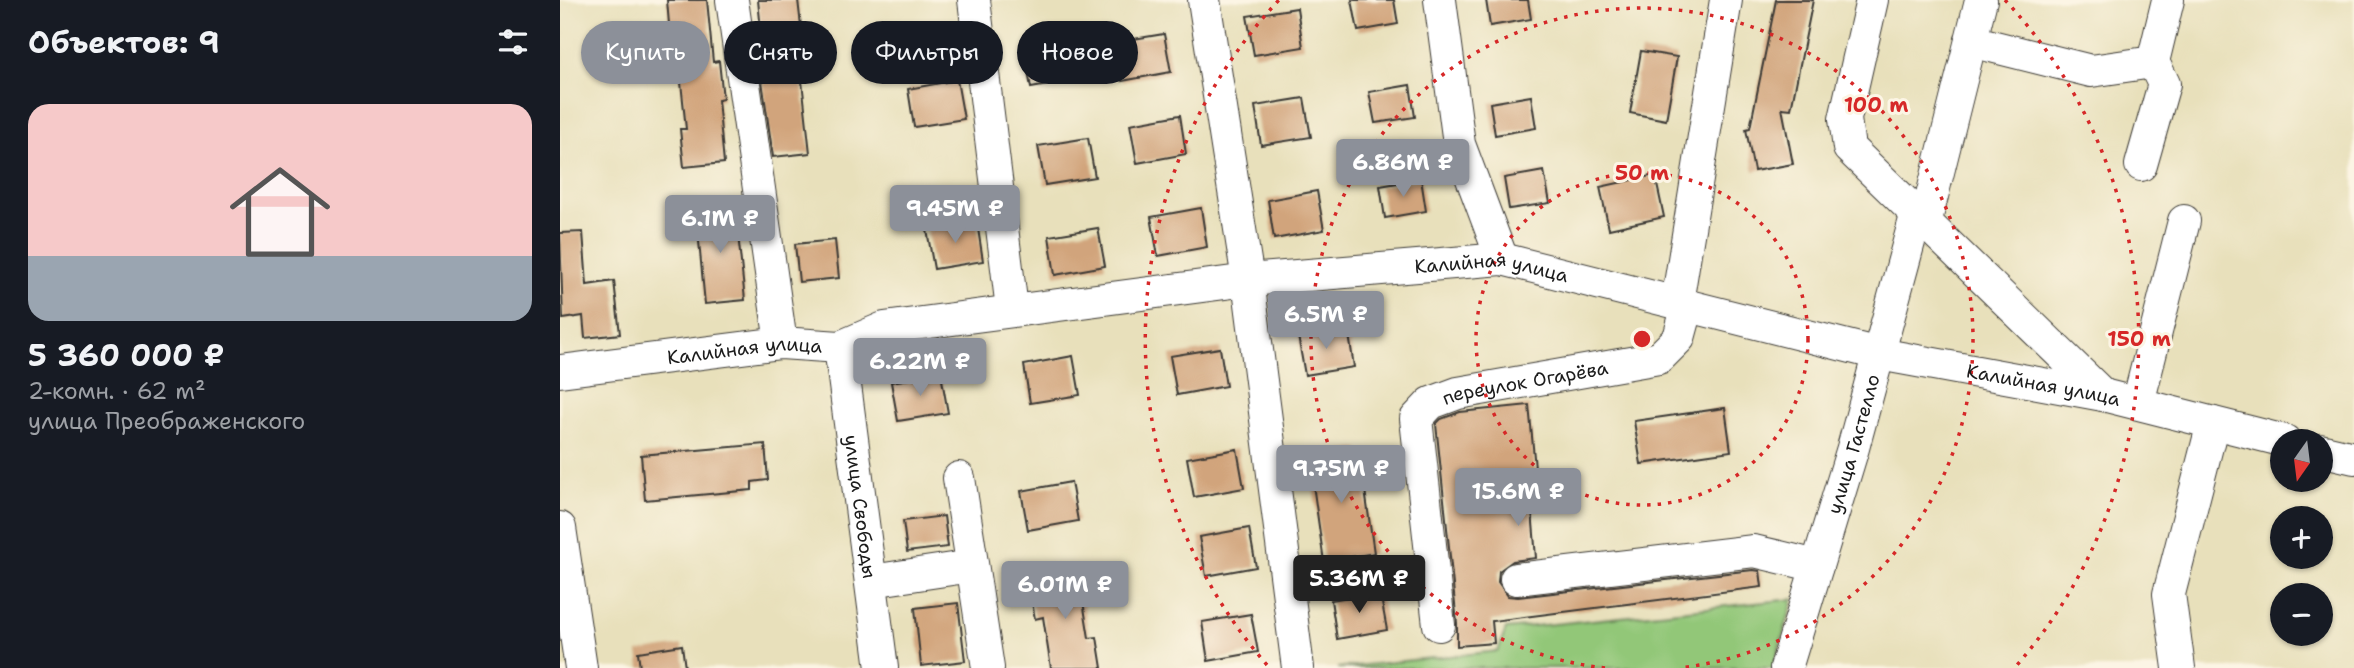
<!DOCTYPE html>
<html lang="ru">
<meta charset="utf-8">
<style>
:root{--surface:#171b24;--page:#20242c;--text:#f1f3f6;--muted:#9ea1a6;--accent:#8c9099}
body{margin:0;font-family:"Shantell Sans",sans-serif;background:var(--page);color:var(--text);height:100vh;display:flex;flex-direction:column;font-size:26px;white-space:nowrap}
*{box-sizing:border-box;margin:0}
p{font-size:23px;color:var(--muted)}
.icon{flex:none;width:38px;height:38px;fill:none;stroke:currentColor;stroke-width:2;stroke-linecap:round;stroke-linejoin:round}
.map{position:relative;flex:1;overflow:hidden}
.details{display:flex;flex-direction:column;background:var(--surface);width:560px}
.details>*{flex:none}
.hud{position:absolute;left:21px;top:21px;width:665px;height:63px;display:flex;gap:14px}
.needle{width:46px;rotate:194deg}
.fabs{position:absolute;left:1710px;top:429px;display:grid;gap:14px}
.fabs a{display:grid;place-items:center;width:63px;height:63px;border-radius:50%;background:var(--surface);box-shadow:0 2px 5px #0004;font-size:35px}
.price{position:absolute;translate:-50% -60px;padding:0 16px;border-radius:7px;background:var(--accent);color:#fff;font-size:23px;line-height:46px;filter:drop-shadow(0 2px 4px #0008)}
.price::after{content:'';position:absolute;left:50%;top:42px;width:21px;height:16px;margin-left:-10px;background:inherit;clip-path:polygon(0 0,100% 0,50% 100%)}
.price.current{background:#222;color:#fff}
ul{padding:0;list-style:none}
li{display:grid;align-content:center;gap:14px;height:371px;padding:0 28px}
li span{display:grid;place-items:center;height:217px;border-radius:21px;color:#555}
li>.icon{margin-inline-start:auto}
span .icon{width:126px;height:126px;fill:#fffc;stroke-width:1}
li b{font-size:30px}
h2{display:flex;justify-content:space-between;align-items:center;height:84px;padding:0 28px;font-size:30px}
.chip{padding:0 24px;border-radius:32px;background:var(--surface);box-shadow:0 2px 5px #0004;font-size:24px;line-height:63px}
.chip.current{background:var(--accent);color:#fff}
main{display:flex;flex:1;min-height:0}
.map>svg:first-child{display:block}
.green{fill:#92c778;stroke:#57724a;stroke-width:2}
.building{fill:#d1a47c}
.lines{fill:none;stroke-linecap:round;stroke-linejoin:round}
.minor-casing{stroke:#3b3934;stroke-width:34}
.minor{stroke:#fff;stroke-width:32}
.ring{fill:none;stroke:#d62828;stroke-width:3.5;stroke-dasharray:3.5 7}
.labels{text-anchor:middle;stroke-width:6;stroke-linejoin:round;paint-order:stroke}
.street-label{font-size:19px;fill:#1c1c1c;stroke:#fcf5e5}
.centre{fill:#d62828;stroke:#fcf5e5;stroke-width:3.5}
.ring-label{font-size:21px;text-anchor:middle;font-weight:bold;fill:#d62828;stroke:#fcf5e5;stroke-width:6;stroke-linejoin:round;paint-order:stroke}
</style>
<main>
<section class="details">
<h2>Объектов: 9<svg class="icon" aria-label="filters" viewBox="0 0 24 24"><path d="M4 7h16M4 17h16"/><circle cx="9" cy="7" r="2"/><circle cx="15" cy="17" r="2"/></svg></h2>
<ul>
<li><span style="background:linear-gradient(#f6c9c9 70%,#9aa5b1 0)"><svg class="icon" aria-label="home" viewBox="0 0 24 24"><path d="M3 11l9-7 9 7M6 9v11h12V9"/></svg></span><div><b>5 360 000 ₽</b><p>2-комн. · 62 m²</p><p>улица Преображенского</p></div></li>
</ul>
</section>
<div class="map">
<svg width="1794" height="668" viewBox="0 0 1794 668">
<rect width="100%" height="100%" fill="#fcf5e5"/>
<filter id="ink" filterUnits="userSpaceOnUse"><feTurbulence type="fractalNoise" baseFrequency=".0143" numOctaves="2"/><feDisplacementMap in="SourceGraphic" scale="14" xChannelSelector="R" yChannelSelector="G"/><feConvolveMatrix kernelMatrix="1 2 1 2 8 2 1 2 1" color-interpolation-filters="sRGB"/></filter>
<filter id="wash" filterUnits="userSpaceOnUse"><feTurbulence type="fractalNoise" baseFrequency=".00686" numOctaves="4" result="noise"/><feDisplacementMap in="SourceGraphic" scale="28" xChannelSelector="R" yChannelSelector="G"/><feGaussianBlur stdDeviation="1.57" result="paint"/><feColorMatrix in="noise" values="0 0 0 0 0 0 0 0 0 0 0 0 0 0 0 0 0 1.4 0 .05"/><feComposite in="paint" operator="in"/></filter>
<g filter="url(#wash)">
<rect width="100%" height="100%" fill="#e8e0bb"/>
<path class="green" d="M 1234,599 L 1213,668 L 777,668 L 938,651 L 946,629 Z"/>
<g id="blocks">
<g class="building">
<path d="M 107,0 L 147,0 L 153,62 L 159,61 L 163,99 L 158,100 L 164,163 L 124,167 L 120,129 L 126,129 L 116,36 L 110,36 Z"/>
<path d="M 198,0 L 238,0 L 241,26 L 201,30 Z"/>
<path d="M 792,0 L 834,0 L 838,24 L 798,31 Z"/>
<path d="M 926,0 L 968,0 L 971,19 L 930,26 Z"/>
<path d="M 1216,0 L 1253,0 L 1231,109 L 1222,108 L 1233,164 L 1194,171 L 1186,129 L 1190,128 Z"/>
<path d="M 737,8 L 743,47 L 694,55 L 687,16 Z"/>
<path d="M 604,34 L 611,72 L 562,81 L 555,42 Z"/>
<path d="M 514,40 L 521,79 L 471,88 L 464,49 Z"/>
<path d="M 1081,51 L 1117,57 L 1106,120 L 1070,113 Z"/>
<path d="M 240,63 L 250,153 L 213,157 L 200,67 Z"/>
<path d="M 397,80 L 404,119 L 354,127 L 348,89 Z"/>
<path d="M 850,85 L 855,117 L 815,123 L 809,92 Z"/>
<path d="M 971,96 L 976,128 L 935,135 L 930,103 Z"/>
<path d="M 744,98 L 751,137 L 701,145 L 695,106 Z"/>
<path d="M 620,115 L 626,154 L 577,163 L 570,124 Z"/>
<path d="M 528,138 L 535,177 L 485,185 L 478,146 Z"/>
<path d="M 984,171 L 990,203 L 949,209 L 944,178 Z"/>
<path d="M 1095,175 L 1104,217 L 1049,229 L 1040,187 Z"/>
<path d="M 861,179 L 866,211 L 825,218 L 820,186 Z"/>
<path d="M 757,191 L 764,230 L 714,239 L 708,200 Z"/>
<path d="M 175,206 L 185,300 L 145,304 L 136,210 Z"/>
<path d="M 641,208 L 647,247 L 598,256 L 591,217 Z"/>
<path d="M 417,222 L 423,261 L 374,269 L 367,230 Z"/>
<path d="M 538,228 L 545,266 L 495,275 L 489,236 Z"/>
<path d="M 23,232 L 27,285 L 54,281 L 60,334 L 25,338 L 23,316 L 3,319 L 0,233 Z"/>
<path d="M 275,240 L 279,278 L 239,282 L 235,244 Z"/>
<path d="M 788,328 L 794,367 L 745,375 L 738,336 Z"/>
<path d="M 660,348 L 666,386 L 617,395 L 610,356 Z"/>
<path d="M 513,356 L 520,395 L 470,403 L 464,365 Z"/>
<path d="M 381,374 L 388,413 L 338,421 L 331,382 Z"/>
<path d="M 969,405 L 979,510 L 972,511 L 976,558 L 953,561 L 939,571 L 938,582 L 948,596 L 958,597 L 1193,570 L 1200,571 L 1202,587 L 932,621 L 934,643 L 897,646 L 897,623 L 876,424 L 881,419 L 900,412 Z"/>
<path d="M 1165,408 L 1171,451 L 1081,464 L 1074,421 Z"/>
<path d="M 205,444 L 208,480 L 192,482 L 192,490 L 85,500 L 81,455 Z"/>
<path d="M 799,448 L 814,553 L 764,562 L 749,456 Z"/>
<path d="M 677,449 L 684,488 L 634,497 L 627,458 Z"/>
<path d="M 511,482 L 518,521 L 468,530 L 461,491 Z"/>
<path d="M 384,516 L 388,547 L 347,552 L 343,521 Z"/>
<path d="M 689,528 L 696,567 L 646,576 L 639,537 Z"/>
<path d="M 518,571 L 529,638 L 537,637 L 542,668 L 491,668 L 483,617 L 475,619 L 468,580 Z"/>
<path d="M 820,592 L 827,630 L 777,639 L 771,600 Z"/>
<path d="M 398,603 L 405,661 L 361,666 L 355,608 Z"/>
<path d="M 691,614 L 698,652 L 648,661 L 642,622 Z"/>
<path d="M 122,645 L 125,668 L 80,668 L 78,652 Z"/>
</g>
</g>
</g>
<g filter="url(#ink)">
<use href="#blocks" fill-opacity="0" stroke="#3b3934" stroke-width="2"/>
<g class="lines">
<g class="minor-casing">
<g id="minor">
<path d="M 172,0 L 221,343"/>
<path d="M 414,0 L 452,309"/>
<path d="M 644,0 L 688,280 L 738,668"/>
<path d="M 880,0 L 899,144 L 942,259"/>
<path d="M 1312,0 L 1285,119 L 1289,148 L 1543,395"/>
<path d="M 1411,41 L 1531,71 L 1593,62 L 1608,0"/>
<path d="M 1581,165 L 1604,84 L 1593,62"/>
<path d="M 1365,224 L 1421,0"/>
<path d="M 1117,303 L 1166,0"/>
<path id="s1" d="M 280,347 L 322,668"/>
<path id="s2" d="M 0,371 L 221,343 L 280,347 L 324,328 L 688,280 L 942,259 L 1319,354 L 1543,395 L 1725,441"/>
<path d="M 1578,403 L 1624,221"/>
<path d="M 1760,450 L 1794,458"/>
<path d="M 399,478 L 428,668"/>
<path d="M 0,528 L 21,668"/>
<path d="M 956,579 L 1194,551 L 1257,566"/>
<path d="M 311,581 L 412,566"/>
<path id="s3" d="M 879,625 L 856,419 L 871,403 L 898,393 L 1099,358 L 1119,338 L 1128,305"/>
<path id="s4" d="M 1226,668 L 1293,448 L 1356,216"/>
<path d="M 1619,668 L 1609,594 L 1653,423"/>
</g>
</g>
<use href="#minor" class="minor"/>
</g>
</g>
<g class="ring">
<circle cx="1082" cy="339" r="166"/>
<path d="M1045 668A331 331 0 1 1 1119 668"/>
<path d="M707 665A497 497 0 0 1 719 0M1445 0A497 497 0 0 1 1457 665"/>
</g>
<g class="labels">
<g class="street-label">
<text dy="7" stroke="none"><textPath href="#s2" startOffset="942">Калийная улица</textPath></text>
<text dy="7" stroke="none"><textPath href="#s2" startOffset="186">Калийная улица</textPath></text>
<text dy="7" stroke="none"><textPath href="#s3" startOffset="326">переулок Огарёва</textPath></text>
<text dy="7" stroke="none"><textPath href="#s2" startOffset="1508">Калийная улица</textPath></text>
<text dy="7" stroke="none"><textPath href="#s4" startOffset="234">улица Гастелло</textPath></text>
<text dy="7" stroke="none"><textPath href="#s1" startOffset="161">улица Свободы</textPath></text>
</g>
</g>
<circle cx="1082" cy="339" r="10" class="centre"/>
<g class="ring-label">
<text x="1316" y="112">100 m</text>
<text x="1082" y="180">50 m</text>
<text x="1579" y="346">150 m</text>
</g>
</svg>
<div class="fabs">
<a><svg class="needle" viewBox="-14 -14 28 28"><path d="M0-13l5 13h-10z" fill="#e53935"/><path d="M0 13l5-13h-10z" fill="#9ea1a6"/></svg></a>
<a>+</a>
<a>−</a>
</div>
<b class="price" style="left:843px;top:199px">6.86M ₽</b>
<b class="price" style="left:395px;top:245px">9.45M ₽</b>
<b class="price" style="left:160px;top:255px">6.1M ₽</b>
<b class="price" style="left:766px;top:351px">6.5M ₽</b>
<b class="price" style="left:360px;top:398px">6.22M ₽</b>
<b class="price" style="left:781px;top:505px">9.75M ₽</b>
<b class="price" style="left:958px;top:528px">15.6M ₽</b>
<b class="price current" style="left:799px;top:615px">5.36M ₽</b>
<b class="price" style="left:505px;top:621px">6.01M ₽</b>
<div class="hud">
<a class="chip current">Купить</a>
<a class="chip">Снять</a>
<a class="chip">Фильтры</a>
<a class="chip">Новое</a>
</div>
</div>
</main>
